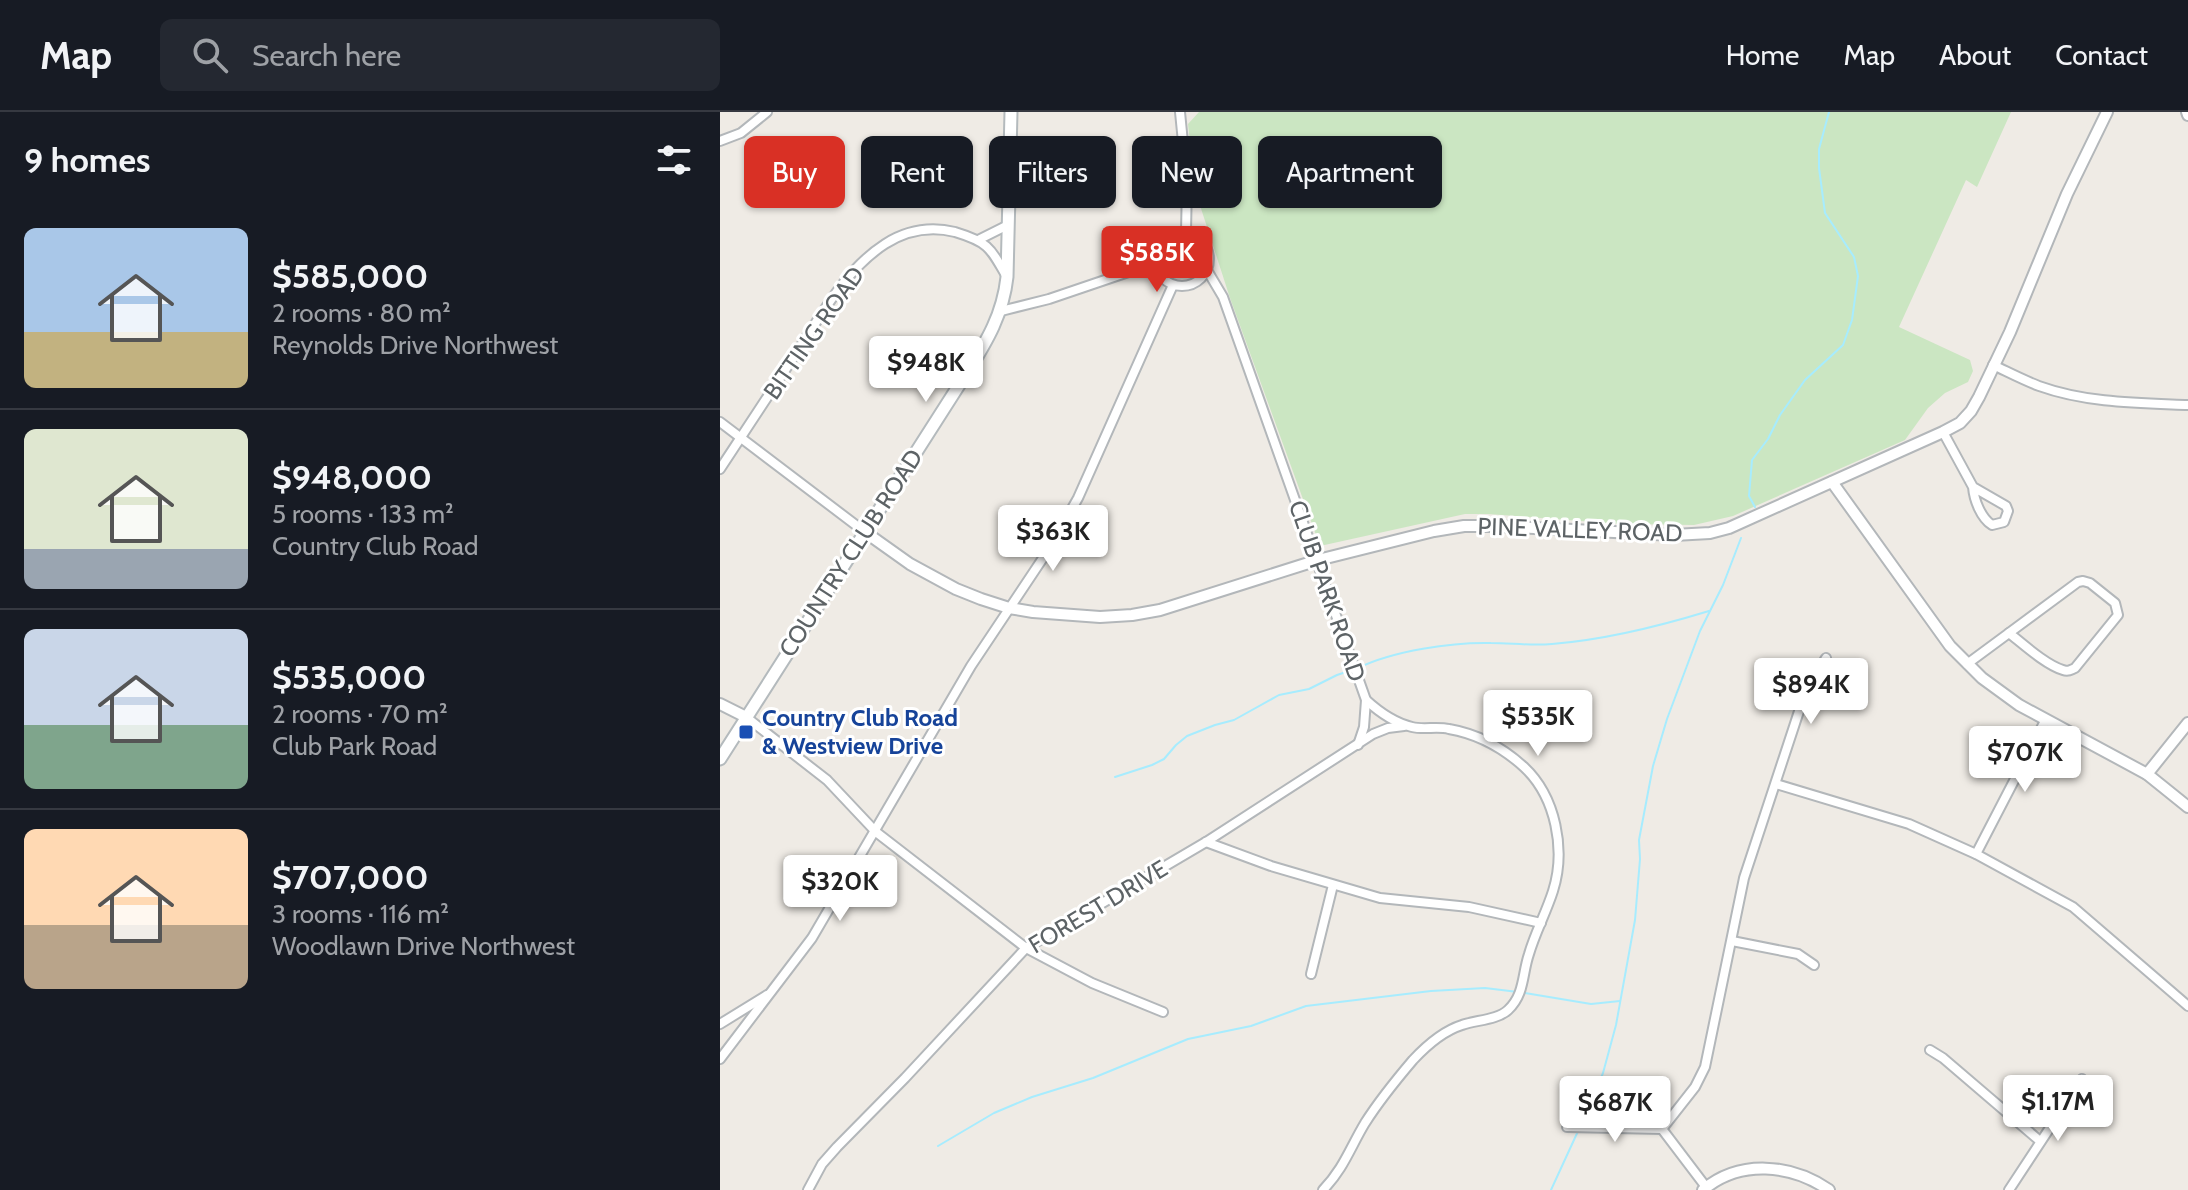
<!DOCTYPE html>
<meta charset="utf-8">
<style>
:root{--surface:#171b24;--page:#242831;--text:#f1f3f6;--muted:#9ea1a6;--line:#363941;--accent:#d93025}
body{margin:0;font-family:Cabin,sans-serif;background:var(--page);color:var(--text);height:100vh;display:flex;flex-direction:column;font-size:30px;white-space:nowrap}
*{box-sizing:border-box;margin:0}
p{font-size:26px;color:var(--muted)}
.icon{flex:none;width:44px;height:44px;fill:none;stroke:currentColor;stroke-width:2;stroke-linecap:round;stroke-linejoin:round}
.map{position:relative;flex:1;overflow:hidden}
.side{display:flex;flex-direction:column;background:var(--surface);width:720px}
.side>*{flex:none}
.top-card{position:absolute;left:24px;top:24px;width:760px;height:72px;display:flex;gap:16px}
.price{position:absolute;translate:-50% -68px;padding:0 18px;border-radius:8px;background:#fff;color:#222;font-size:26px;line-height:52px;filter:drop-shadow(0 2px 4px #0008)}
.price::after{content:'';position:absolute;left:50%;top:48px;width:24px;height:18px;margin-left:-12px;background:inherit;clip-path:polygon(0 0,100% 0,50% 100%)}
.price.active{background:var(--accent);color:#fff}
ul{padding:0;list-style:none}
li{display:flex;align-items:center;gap:24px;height:200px;padding:0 24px}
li+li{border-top:2px solid var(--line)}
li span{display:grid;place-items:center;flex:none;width:224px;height:160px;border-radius:12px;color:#555}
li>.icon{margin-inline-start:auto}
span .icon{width:96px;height:96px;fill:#fffc;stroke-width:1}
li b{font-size:34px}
h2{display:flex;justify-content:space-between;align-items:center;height:96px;padding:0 24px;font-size:34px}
.pill{padding:0 28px;border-radius:12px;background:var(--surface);box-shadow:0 2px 6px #0004;font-size:28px;line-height:72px}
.pill.active{background:var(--accent);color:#fff}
header{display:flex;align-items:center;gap:48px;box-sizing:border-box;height:112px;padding:0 40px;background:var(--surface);border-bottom:2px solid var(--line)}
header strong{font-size:38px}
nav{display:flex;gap:44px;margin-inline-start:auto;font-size:28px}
.search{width:560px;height:72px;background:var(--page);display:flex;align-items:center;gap:20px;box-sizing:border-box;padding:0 28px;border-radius:12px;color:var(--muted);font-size:30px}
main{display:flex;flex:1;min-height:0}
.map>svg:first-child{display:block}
.green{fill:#cbe6c2}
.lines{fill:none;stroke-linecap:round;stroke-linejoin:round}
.stream{stroke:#a7ecfe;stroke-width:2}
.minor-casing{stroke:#b3b7ba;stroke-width:12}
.tertiary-casing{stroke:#b3b7ba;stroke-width:14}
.secondary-casing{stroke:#b4babd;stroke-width:15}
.minor{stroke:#fff;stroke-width:8}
.tertiary{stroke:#fff;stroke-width:10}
.secondary{stroke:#fff;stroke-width:11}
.transit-dot{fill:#1a4fb4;stroke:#fff;stroke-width:3}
.labels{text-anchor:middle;stroke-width:6;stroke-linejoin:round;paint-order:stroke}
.street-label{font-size:24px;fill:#5d6366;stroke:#fff}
.transit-label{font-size:24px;font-weight:bold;fill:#164399;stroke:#fff;text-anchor:start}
</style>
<header>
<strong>Map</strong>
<div class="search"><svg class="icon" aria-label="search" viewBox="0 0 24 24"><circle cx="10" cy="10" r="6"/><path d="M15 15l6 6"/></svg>Search here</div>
<nav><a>Home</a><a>Map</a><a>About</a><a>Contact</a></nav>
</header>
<main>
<section class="side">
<h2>9 homes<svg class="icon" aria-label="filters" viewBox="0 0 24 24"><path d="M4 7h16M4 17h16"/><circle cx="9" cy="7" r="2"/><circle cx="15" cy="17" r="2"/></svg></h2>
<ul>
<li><span style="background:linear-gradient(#a9c7e8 65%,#c2b280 0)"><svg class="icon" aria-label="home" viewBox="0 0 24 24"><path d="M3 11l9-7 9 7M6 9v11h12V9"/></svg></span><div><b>$585,000</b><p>2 rooms · 80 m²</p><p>Reynolds Drive Northwest</p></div></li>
<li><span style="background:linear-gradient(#dfe7d0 75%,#9aa5b1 0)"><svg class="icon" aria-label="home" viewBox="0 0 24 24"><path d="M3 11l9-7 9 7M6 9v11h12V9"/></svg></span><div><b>$948,000</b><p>5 rooms · 133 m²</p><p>Country Club Road</p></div></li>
<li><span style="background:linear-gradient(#c9d6e8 60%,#7fa58c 0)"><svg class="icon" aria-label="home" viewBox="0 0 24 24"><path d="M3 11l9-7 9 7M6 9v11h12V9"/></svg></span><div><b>$535,000</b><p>2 rooms · 70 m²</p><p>Club Park Road</p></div></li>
<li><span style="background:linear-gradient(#ffd9b3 60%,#b9a48a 0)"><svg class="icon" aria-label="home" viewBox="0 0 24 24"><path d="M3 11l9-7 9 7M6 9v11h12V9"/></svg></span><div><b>$707,000</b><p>3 rooms · 116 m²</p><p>Woodlawn Drive Northwest</p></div></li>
</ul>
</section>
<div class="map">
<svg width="1468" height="1078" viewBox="0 0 1468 1078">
<rect width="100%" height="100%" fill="#efebe5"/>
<path class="green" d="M 479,0 L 1291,0 L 1257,75 L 1246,68 L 1179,215 L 1250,248 L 1253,259 L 1248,270 L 1225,281 L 1208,296 L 1185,328 L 1013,404 L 974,413 L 901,412 L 768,402 L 745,402 L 600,434 L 510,186 L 475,78 L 468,12 Z"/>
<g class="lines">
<g class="stream">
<path d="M 1035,395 L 1029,384 L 1032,348 L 1048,327 L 1060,303 L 1085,268 L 1123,233 L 1132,208 L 1138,164 L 1134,145 L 1105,101 L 1099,56 L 1099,37 L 1109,0"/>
<path d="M 638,556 C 673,539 732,530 771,531 C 791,531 811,534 832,532 C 883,528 940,514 989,499"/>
<path d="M 395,665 L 432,653 L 444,647 L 456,633 L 467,624 L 495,613 L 514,608 L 559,583 L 589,577 L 617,563 L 632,558"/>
<path d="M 805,881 L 871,892 L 900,889"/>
<path d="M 862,1012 L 883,961 L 896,913 L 915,808 L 920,747 L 919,728 L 933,654 L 947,607 L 980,519 L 1003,473 L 1021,426"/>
<path d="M 218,1034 L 274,1001 L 312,985 L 373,966 L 468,927 L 531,914 L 586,894 L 711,879 L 765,876 L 798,880"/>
<path d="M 831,1078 L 859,1017"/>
</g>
<g class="minor-casing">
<g id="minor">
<path d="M 460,0 L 467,71 L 466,120"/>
<path d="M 0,29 L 21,21 L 47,0"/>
<circle cx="462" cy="147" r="27"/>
<path d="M 260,127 L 288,113"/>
<path d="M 487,158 L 503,185 L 646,588 C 658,599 675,611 692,615 C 704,618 717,614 729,617 C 758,622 782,635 804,655 C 836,685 846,738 833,779 C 826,801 815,821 809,842 C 802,862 805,882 788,898 C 777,908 756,908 742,913 C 723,919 707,933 693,948 C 676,968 659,989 645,1011 C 630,1036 624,1056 603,1078"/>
<path d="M 281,199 L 329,187 L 435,151"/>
<path d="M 1273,253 C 1288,260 1303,268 1319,274 C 1366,291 1418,291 1468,293"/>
<path d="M 0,310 L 145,420"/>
<path d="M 1223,320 L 1253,375 L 1286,394 L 1288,399 L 1284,410 L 1272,413 C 1261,406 1254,388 1253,375"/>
<path d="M 0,357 C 26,318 51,279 77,240 C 102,202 126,157 165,132 C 187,118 210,114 235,120 C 268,130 270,135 287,165"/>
<path d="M 1363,469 L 1370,471 L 1395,491 L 1398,503 L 1355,556 C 1350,558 1349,560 1343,558 C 1326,553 1303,532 1289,521 L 1358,470 Z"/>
<path d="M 1247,552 L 1289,521"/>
<path d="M 26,605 L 107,668 L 156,720 L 306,836 L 372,871 L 443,900"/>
<path d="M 638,633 L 644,615 L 646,588"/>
<path d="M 1056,672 L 1189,712 L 1256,742 L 1353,795 L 1468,894"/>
<path d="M 486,730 L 551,754 L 660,786 L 749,795 L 821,811"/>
<path d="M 1256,742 L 1326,607"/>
<path d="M 1012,829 L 1078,842 L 1094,853"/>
<path d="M 591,862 L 613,773"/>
<path d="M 0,912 L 47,883"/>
<path d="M 1210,938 L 1223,946 L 1320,1029"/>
<path d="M 0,947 L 92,826 L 251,554 L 329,437 L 358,386 L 453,173"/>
<path d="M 847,1015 L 942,1017"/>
<path d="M 942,1017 L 975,975 L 985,955 L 1024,766 L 1086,578 L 1106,546"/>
<path d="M 942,1017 L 986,1075"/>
<path d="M 88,1078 L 102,1052 L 117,1035 L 185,966 L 306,836 L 486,730 L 653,622 L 668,616 L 684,614"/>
<path d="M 1289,1078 L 1362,967"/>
</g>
</g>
<g class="tertiary-casing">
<g id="tertiary">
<path d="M 1467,0 L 1468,3"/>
<path d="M 1112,370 L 1230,534 L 1262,566 L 1299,593 L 1427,662 L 1468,695"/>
<path d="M 145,420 L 190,452 L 236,477 L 261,487 L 289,496 L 313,500 L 380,505 L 412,503 L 440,498 L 598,448 L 714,419 L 744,414 L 776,414 L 954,423 L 990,421 L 1009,416 L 1223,320 L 1240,311 L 1251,299 L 1259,285 L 1290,220 L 1347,82 L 1387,0"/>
<path d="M 0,592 L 26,605"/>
<path d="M 1427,662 L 1468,611"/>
<path d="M 983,1078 C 1020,1047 1071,1052 1109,1078"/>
</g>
</g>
<g class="secondary-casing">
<path id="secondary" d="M 0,647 L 248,259 C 267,229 283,202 287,165 L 291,0"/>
</g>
<use href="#minor" class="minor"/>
<use href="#tertiary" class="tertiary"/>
<use href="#secondary" class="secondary"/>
</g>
<rect class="transit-dot" x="18" y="612" width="16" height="16" rx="4"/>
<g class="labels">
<g class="street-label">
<text transform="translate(94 221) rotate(-55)" y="8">BITTING ROAD</text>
<text transform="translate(860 418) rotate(2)" y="8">PINE VALLEY ROAD</text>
<text transform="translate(131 441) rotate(-57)" y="8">COUNTRY CLUB ROAD</text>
<text transform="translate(607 479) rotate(71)" y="8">CLUB PARK ROAD</text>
<text transform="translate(378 795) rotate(-31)" y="8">FOREST DRIVE</text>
</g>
<g class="transit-label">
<text x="42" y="614">Country Club Road<tspan x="42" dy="28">&amp; Westview Drive</tspan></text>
</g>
</g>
</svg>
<b class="price active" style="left:437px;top:182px">$585K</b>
<b class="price" style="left:206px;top:292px">$948K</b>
<b class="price" style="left:333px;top:461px">$363K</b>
<b class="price" style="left:1091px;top:614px">$894K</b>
<b class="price" style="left:818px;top:646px">$535K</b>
<b class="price" style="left:1305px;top:682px">$707K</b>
<b class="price" style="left:120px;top:811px">$320K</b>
<b class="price" style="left:1338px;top:1031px">$1.17M</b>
<b class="price" style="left:895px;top:1032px">$687K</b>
<div class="top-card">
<a class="pill active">Buy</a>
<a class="pill">Rent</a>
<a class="pill">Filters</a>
<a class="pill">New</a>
<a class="pill">Apartment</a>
</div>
</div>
</main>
